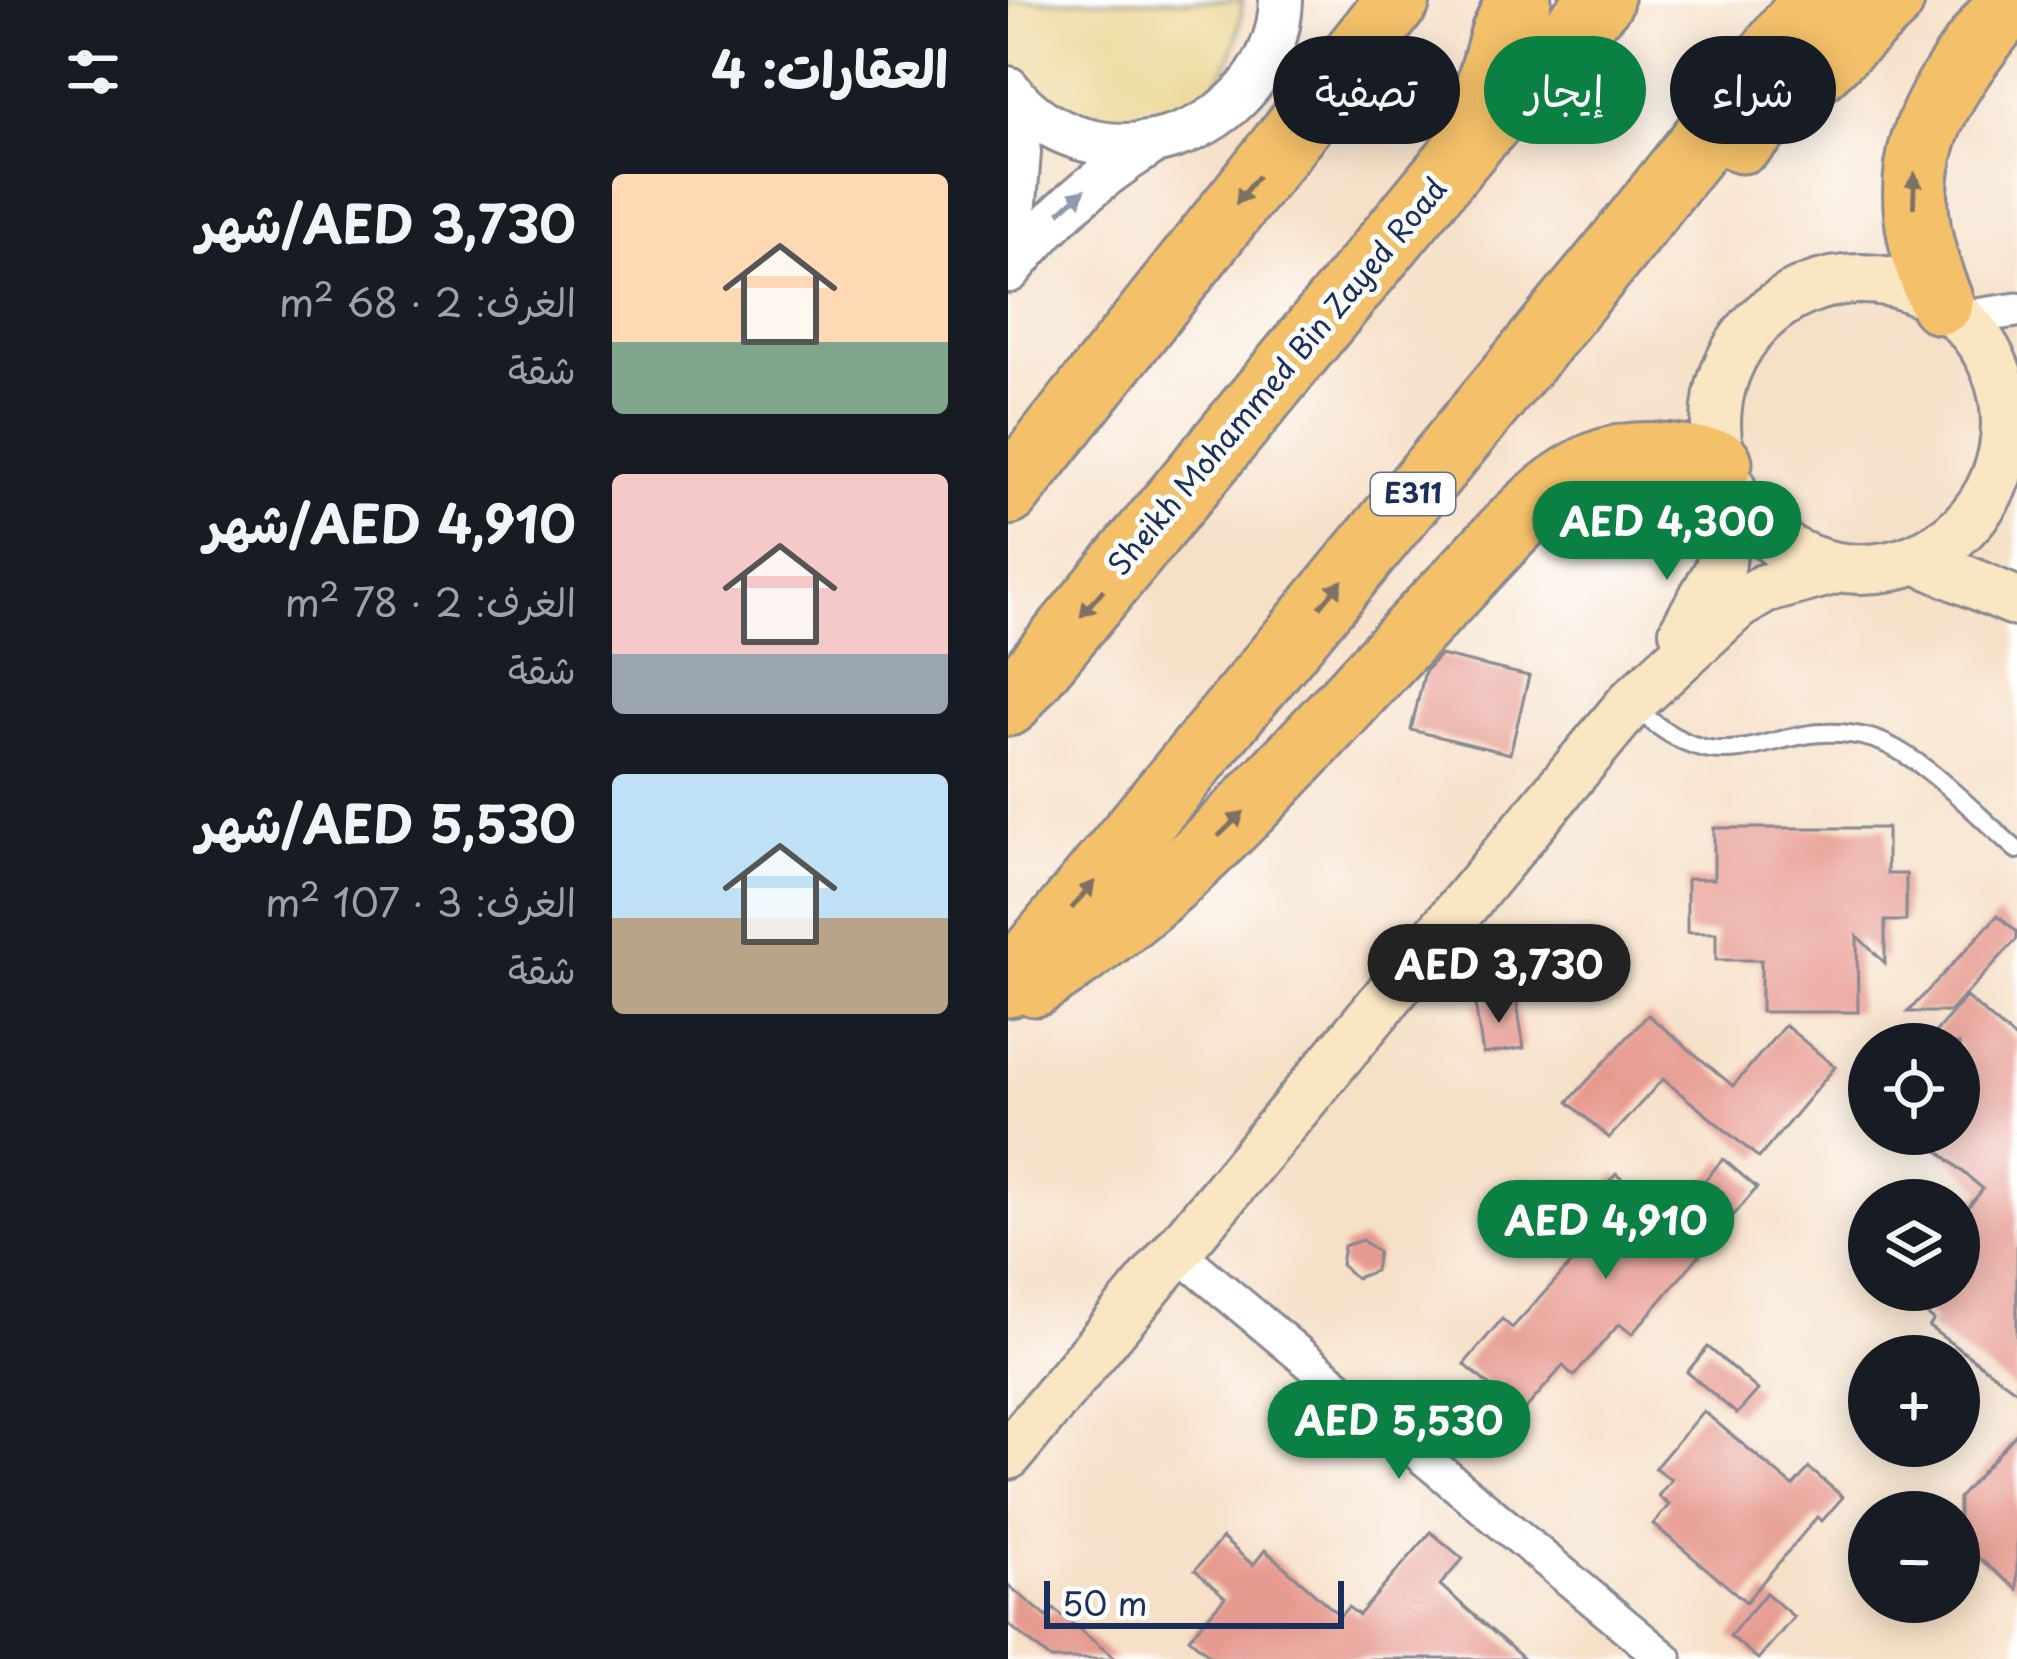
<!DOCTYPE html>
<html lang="ar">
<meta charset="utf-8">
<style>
:root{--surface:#171b24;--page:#242831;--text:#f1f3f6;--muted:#9ea1a6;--accent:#0b8043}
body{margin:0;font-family:"Playpen Sans","Playpen Sans Arabic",sans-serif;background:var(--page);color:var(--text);direction:rtl;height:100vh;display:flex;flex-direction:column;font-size:45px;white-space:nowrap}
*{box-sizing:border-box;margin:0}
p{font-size:39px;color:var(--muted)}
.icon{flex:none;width:66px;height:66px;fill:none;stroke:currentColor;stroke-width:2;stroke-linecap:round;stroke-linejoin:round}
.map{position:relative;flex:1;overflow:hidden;direction:ltr}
.sheet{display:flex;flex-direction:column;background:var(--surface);width:1008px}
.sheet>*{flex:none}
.top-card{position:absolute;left:36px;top:36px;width:792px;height:108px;direction:rtl;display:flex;gap:24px}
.tools{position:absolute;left:840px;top:1023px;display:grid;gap:24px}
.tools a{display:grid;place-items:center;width:132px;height:132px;border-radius:50%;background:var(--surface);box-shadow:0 6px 30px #0003;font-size:60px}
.scale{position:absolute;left:36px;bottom:30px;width:300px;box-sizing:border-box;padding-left:12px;border:6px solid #1b2f5e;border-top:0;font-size:33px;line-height:42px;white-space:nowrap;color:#1b2f5e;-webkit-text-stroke:9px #fff;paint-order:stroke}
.price{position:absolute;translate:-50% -102px;padding:0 27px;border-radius:42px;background:var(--accent);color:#fff;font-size:39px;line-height:78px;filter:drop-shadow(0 3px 6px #0008)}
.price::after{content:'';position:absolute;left:50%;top:72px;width:36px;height:27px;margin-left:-18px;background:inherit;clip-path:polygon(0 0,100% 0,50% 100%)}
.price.active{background:#222;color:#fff}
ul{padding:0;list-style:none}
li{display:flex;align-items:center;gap:36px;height:300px;padding:0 60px}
li span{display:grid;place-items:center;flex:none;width:336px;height:240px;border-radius:12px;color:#555}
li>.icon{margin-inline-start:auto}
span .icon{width:144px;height:144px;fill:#fffc;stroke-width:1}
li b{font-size:51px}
h2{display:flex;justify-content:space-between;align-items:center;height:144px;padding:0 60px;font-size:51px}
.tag{padding:0 42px;border-radius:54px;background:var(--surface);box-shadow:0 6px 30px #0003;font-size:42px;line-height:108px}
.tag.active{background:var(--accent);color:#fff}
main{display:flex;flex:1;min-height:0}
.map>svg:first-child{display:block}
.sand{fill:#eeda9e;stroke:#84847e;stroke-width:3}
.building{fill:#e79b90}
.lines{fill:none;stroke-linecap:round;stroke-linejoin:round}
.service-casing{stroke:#888892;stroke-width:22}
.minor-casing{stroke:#888892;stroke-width:39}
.tertiary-casing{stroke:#888892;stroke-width:48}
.secondary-casing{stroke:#888892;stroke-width:54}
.motorway-casing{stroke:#888892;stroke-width:69}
.service{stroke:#fff;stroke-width:16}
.minor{stroke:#fff;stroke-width:33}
.tertiary{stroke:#fff;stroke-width:42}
.secondary{stroke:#fbe6c3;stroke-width:48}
.motorway{stroke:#f4c16a;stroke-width:63}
.oneway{fill:#7d7163}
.oneway2{fill:#8d97ae}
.labels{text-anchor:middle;stroke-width:10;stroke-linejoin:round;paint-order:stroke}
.shield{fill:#fff;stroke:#5f6d8e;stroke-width:3}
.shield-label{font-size:27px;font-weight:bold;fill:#1b2f5e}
.street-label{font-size:30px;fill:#1b2f5e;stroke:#fff}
</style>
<main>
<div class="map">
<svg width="1009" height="1659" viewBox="0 0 1009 1659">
<rect width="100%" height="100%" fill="#fff"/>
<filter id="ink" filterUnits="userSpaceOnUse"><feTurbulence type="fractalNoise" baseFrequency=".00833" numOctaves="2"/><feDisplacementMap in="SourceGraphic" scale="24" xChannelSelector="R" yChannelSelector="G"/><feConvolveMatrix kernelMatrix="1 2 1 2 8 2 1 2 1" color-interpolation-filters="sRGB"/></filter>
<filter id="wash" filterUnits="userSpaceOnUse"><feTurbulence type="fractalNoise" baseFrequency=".004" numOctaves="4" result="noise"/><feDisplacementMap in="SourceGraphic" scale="48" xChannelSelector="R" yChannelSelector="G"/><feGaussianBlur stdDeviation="2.7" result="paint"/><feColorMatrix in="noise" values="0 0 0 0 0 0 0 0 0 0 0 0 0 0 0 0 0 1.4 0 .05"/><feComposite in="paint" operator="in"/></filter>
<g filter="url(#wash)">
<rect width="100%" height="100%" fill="#f6e0c7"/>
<path class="sand" d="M 0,0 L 234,0 C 232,75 179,145 95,133 C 82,131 66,119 55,112 C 31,99 13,90 2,64 C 0,47 0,19 0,0 Z"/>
<g id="blocks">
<g class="building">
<path d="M 432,655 L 521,676 L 502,754 L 403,730 L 417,671 Z"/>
<path d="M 706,828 L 879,828 L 879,874 L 898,874 L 898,921 L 877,921 L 877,963 L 849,936 L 850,1012 L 753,1012 L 753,960 L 708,960 L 708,933 L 679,933 L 679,879 L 706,879 Z"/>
<path d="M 990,915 L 1009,932 L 1009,939 L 941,1012 L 900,1012 Z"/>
<path d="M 958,997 L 1009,1040 L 1009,1391 L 921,1327 L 926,1320 L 888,1290 L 951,1290 L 951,1219 L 975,1189 L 911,1134 L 951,1134 L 951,1044 L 917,1044 Z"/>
<path d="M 508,998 L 516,1048 L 475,1054 L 467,1003 Z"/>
<path d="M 640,1015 L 725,1086 L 777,1025 L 827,1067 L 751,1158 L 655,1079 L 601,1138 L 560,1102 Z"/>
<path d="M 715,1159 L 749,1188 L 624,1334 L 611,1324 L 566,1376 L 555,1366 L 514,1413 L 456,1364 L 494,1319 L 504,1328 L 570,1256 L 551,1240 L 608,1174 L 662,1221 Z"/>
<path d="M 354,1240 L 370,1252 L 367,1271 L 348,1278 L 333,1265 L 336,1246 Z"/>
<path d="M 700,1347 L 750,1390 L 729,1414 L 679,1372 Z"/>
<path d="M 695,1411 L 785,1486 L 801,1468 L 835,1497 L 814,1521 L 809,1517 L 738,1602 L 645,1524 L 661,1505 L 650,1496 L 663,1480 L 647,1468 Z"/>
<path d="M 1009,1433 L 1009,1589 L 951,1542 L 951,1498 Z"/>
<path d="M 423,1532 L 455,1559 L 432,1585 L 516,1659 L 206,1659 L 181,1638 L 217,1597 L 187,1570 L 214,1538 L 245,1565 L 257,1550 L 332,1616 L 340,1607 L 351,1615 Z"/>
<path d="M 0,1585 L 39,1617 L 46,1609 L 108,1659 L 43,1659 L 0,1624 Z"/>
<path d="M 758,1593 L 786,1617 L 750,1659 L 722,1636 Z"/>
</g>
</g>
</g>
<g filter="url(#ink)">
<use href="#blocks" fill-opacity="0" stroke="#888892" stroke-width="3"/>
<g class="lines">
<g class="service-casing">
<path id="service" d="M 627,707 C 725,799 764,711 862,738 C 911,751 970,817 1009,850"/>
</g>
<g class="minor-casing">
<g id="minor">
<path d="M 952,318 L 1009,310"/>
<path d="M 999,412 L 1009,394"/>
<path d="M 169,1252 L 657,1659"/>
</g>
</g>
<g class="tertiary-casing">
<g id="tertiary">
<path d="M 0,88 C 84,198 268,137 273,0"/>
<path d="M 2,265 L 11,152 L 3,93"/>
<path d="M 1,271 C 43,219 84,181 140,146"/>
</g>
</g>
<g class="secondary-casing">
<g id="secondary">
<circle cx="853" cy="424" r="145"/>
<path d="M 908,559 L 1009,602"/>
<path d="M 676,631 L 712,569 L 723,490"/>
<path d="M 0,1455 L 623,703 L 728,606 L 756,589 L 832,568"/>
</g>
</g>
<g class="motorway-casing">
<g id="motorway">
<path d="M 468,128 L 495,33 L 511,0"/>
<path d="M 734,141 L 884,0"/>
<path d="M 933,302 C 877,169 919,104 1004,0"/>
<path d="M 0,493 L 390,0"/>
<path d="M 0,704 L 465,140 L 593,0"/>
<path d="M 27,984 C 188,885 306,731 437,598 C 483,552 527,492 586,465 C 627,447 670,456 712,463"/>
<path d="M 0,985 L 602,257 L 806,0"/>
</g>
</g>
<use href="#service" class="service"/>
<use href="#minor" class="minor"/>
<use href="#tertiary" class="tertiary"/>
<use href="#secondary" class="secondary"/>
<use href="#motorway" class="motorway"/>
</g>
<defs><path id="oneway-solid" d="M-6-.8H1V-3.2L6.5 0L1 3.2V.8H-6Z" transform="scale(3)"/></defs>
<g class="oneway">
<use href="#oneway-solid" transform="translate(239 190) rotate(128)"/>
<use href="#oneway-solid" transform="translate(906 190) rotate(-88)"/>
<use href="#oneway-solid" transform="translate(323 594) rotate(-50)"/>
<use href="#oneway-solid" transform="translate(84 603) rotate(130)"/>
<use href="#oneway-solid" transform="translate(223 824) rotate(-44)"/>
<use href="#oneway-solid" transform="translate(75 895) rotate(-50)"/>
</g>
<use class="oneway2" href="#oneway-solid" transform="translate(64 201) rotate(-42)"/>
</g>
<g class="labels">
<rect class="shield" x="363" y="473" width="84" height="42" rx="9"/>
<g class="shield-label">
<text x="405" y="503">E311</text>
</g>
<g class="street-label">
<text transform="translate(270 377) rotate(-50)" y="10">Sheikh Mohammed Bin Zayed Road</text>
</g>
</g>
</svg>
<div class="tools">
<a><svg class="icon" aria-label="locate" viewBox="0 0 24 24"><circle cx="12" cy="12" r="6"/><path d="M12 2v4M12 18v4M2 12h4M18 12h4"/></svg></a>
<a><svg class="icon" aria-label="layers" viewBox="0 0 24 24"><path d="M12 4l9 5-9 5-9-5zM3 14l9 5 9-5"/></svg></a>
<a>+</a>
<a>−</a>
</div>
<div class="scale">50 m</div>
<b class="price" style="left:659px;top:583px">AED 4,300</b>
<b class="price active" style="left:491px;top:1026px">AED 3,730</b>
<b class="price" style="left:598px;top:1282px">AED 4,910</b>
<b class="price" style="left:391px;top:1482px">AED 5,530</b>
<div class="top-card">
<a class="tag">شراء</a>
<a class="tag active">إيجار</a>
<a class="tag">تصفية</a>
</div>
</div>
<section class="sheet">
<h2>العقارات: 4<svg class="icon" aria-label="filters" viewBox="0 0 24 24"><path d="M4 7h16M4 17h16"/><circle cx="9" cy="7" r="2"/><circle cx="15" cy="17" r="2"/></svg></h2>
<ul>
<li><span style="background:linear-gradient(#ffd9b3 70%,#7fa58c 0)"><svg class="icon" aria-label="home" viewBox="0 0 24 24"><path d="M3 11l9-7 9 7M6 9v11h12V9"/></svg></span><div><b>AED 3,730/شهر</b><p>الغرف: 2 · 68 m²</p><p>شقة</p></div></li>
<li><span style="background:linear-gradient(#f6c9c9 75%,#9aa5b1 0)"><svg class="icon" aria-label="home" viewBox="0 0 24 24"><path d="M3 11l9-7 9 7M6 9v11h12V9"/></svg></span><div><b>AED 4,910/شهر</b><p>الغرف: 2 · 78 m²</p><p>شقة</p></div></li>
<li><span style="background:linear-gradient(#bfe0f5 60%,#b9a48a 0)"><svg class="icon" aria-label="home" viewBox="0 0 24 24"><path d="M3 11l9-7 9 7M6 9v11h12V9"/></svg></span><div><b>AED 5,530/شهر</b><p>الغرف: 3 · 107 m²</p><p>شقة</p></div></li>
</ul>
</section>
</main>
